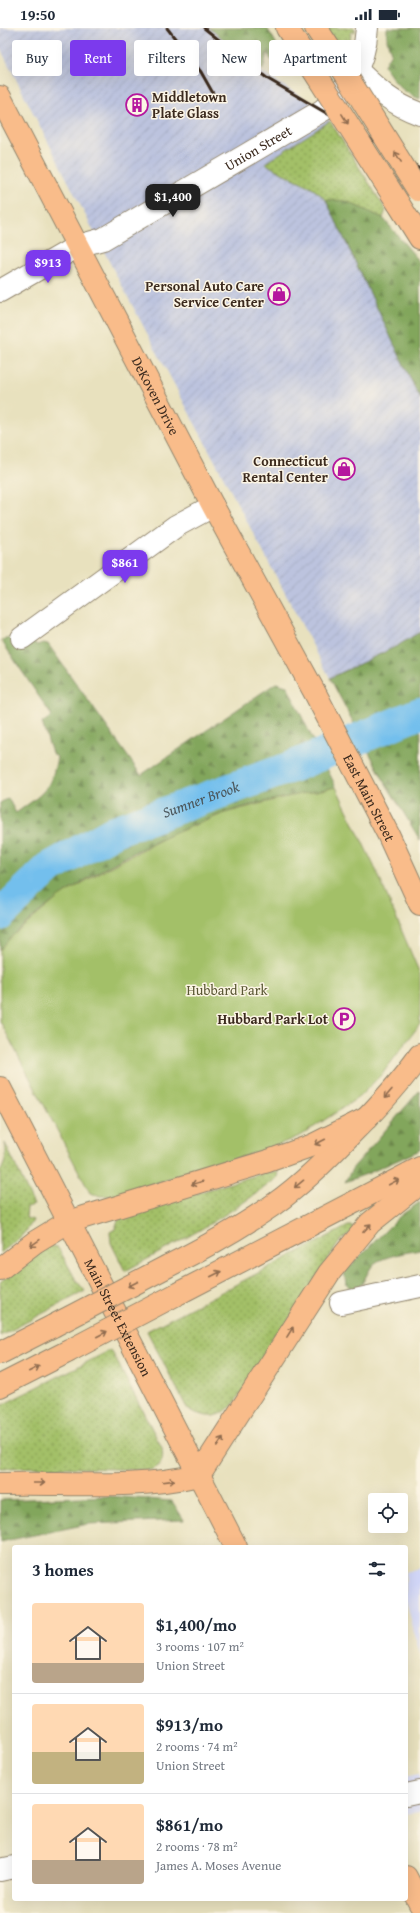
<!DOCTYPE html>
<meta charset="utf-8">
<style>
:root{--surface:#fff;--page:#f2f2f3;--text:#1f2937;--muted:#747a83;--line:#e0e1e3;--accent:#7c3aed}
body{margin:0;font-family:"Gentium Book Plus",serif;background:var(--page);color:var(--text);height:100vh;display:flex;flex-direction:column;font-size:15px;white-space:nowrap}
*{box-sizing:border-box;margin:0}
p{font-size:13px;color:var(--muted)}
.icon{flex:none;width:22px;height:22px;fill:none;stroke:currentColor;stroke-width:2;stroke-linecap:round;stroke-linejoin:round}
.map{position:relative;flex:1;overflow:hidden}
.panel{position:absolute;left:12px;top:1517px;width:396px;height:356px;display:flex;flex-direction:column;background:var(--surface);border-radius:4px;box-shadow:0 4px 16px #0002}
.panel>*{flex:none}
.hud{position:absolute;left:12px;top:12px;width:396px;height:36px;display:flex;gap:8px}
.fabs{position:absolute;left:368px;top:1465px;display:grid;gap:8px}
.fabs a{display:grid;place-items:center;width:40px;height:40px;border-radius:4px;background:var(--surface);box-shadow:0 4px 16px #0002;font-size:20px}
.price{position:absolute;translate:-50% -34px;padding:0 9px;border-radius:8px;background:var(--accent);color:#fff;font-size:13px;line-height:26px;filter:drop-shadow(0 1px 2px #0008)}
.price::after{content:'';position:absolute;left:50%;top:24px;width:12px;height:9px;margin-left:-6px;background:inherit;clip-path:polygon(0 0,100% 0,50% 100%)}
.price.on{background:#222;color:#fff}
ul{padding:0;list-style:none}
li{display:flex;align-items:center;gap:12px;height:100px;padding:0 20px}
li+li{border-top:1px solid var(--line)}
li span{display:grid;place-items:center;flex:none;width:112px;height:80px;border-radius:4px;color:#555}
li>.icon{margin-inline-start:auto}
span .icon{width:48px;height:48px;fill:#fffc;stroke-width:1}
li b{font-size:17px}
h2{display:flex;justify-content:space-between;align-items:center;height:48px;padding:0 20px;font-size:17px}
.chip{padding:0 14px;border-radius:4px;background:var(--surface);box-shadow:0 4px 16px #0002;font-size:14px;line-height:36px}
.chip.on{background:var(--accent);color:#fff}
.status{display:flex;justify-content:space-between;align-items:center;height:28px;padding:0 20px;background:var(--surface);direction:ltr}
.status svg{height:11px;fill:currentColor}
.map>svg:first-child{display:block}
.built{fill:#d3d8f9}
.industrial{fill:url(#industrial-furrows)}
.grass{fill:url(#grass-dots);stroke:#6f7542}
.forest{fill:url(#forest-firs);stroke:#5e683d}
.park{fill:#a3c067;stroke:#6f7542}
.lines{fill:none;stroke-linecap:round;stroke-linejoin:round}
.river{stroke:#73bfed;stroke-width:32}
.minor-casing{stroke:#92866e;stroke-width:24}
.major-casing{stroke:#92866e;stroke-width:24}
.highway-casing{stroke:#92866e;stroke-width:24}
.minor{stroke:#fff;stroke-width:22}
.major{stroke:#f9bc8a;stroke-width:22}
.highway{stroke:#f9bc8a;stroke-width:22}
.rail{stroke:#3b2a1e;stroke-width:3}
.highway-bridge-casing{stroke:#92866e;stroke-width:24;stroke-linecap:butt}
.highway-bridge{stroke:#f9bc8a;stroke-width:22}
.oneway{stroke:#906c4f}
.labels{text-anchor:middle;stroke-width:3;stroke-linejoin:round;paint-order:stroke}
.poi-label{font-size:14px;font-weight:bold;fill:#3b2a1e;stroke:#fcf5e5;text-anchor:end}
.street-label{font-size:14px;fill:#3b2a1e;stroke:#fcf5e5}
.park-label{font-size:14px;fill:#5a5734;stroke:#fcf5e5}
.water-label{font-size:15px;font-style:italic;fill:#4c575c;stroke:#fcf5e5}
</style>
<div class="status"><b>19:50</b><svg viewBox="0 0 49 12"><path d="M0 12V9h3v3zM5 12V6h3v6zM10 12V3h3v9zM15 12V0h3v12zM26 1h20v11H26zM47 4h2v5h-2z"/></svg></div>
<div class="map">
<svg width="420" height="1885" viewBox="0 0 420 1885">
<defs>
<pattern id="industrial-furrows" width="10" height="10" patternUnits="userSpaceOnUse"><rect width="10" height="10" fill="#bcc3de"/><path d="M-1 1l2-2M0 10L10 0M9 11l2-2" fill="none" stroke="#a2a8be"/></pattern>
<pattern id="grass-dots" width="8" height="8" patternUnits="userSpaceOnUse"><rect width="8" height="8" fill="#a3c067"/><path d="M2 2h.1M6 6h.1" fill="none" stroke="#869c54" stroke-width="1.8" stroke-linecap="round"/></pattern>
<pattern id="forest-firs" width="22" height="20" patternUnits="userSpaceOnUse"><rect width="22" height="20" fill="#82a65c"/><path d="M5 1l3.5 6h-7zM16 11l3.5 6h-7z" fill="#6c874b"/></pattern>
</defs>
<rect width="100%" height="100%" fill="#fcf5e5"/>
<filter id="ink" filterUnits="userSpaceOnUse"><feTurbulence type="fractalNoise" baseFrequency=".025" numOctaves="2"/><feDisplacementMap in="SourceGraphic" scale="8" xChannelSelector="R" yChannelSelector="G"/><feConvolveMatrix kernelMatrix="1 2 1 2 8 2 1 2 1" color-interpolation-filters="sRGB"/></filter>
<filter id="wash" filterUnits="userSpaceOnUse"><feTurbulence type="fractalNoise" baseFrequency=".012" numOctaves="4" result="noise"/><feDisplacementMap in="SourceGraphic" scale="16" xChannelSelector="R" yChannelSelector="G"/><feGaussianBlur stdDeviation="0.9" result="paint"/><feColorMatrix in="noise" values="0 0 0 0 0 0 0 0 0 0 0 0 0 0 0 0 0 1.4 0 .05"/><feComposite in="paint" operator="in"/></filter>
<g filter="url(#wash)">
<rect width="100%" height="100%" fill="#e8e1be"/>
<g class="built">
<path d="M 420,1540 L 420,1627 L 406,1572 L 406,1544 Z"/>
<path d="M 420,1745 L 420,1784 L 406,1786 L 406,1748 Z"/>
</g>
<path class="industrial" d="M 0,0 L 210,0 L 249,36 L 323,82 L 386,182 L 383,190 L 345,173 L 420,371 L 420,604 L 397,618 L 330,650 L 113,241 L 0,20 Z"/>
<g class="grass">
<path d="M 326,0 L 355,0 L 355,4 L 351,4 L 350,14 L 345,21 L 341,15 L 336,18 Z"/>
<path d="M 330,93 L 386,182 L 383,190 L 345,173 L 326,172 C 307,152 286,150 265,135 Z"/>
<path d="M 5,1115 L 34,1177 L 27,1179 L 26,1190 L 33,1192 C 26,1207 13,1215 0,1225 L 0,1144 C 6,1134 7,1126 5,1115 Z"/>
<path d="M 278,1143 L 277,1150 C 230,1187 178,1215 125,1243 L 111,1215 L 110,1204 L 115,1201 L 118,1192 L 130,1185 L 264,1145 Z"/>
<path d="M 348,1198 L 353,1198 L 353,1203 L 340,1213 L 233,1377 C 215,1392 209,1390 188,1382 L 147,1303 Z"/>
<path d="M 50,1218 L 57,1219 L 60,1223 L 76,1252 L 85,1263 L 0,1308 L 0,1254 L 44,1220 Z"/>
<path d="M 111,1322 L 162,1420 C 164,1431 162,1439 150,1442 L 48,1439 L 0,1440 L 0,1378 Z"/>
</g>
<g class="forest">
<path d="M 209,0 L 267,0 L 276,15 L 280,33 L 273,35 L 267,25 L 263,42 Z"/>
<path d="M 387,0 L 420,0 L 420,71 C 400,63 395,55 384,37 L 391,25 L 387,12 Z"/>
<path d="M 326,172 L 345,173 L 383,190 L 420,234 L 420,371 Z"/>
<path d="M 420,604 L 420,812 L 382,749 L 330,650 L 397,618 Z"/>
<path d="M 15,609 L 30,611 L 37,617 L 43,615 L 48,616 L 141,747 L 276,655 L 287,658 L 336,759 C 299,767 260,773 224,785 C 152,811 49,863 0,922 L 0,775 L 8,770 L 16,785 C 43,765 51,763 57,729 L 52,725 L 42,695 L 52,688 L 1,612 Z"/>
<path d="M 420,1062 L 420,1122 L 369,1145 L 345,1154 L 352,1141 Z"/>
<path d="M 420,1174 L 420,1222 C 409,1224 378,1229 372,1238 C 365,1248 364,1257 354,1263 L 346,1256 L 344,1244 L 400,1188 Z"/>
<path d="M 109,1468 L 172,1473 L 184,1492 L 88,1496 L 0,1514 L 0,1472 Z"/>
</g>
<path class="park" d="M 336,759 L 376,842 L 420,946 L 420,996 L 383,1045 L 359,1069 L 302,1107 L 270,1120 L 114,1168 L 100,1168 L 90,1165 L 0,993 L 0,922 L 11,909 L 59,869 L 104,842 L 168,808 L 225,785 L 282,770 Z"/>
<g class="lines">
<path class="river" id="s1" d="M 0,887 L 49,840 L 117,802 L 294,738 L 420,685"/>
</g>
</g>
<g filter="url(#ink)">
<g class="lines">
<g class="minor-casing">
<g id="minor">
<path d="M 358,43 C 379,63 391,75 420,86"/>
<path id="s2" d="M 0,263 L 78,218 L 103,211 L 323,82 C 350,56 364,40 367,0"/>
<path d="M 22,610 L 176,498 L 213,478"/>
<path d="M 341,1275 L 420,1258"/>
<path d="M 406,1767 L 420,1764"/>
<path d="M 0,1842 L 14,1839"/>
</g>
</g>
<g class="major-casing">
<g id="major">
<path id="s3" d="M 0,69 L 213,478 L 315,665 L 388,806 L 420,876"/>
<path id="s4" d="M 0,1060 L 236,1519"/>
<path d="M 406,1849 L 420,1876"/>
</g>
</g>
<g class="highway-casing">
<g id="highway">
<path d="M 287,0 L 309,35"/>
<path d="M 316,0 L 330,21"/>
<path d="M 398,175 L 420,210"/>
<path d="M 168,1238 C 204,1220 240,1200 273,1177 C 303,1156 329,1129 354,1103 C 378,1079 401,1054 420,1027"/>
<path d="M 0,1241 L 35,1214 L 68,1194 L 268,1133 L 313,1117 L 367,1090"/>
<path d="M 181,1264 L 420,1140"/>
<path d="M 0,1325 L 53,1298"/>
<path d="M 0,1358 L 67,1324"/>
<path d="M 0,1456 C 66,1454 134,1462 199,1447 L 329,1245 L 370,1195 L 420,1155"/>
</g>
</g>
<use href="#minor" class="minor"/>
<use href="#major" class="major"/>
<use href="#highway" class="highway"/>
<g class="rail">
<path d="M 167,0 L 201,44 L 214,67"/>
<path d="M 204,0 L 268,51 L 420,140"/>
</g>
<g class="highway-bridge-casing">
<g id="highway-bridge">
<path d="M 330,21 L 418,162"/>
<path d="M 309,35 L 398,175"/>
<path d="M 53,1298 L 168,1238"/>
<path d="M 67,1324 L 181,1264"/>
</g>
</g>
<use href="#highway-bridge" class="highway-bridge"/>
</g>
<defs><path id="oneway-shaft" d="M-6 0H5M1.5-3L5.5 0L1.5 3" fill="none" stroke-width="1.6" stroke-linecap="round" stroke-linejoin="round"/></defs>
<g class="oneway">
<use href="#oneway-shaft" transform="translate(345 91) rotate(58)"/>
<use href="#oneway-shaft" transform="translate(398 129) rotate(-122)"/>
<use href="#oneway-shaft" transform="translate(388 1066) rotate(131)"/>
<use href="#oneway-shaft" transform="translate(320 1114) rotate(153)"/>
<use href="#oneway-shaft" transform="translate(394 1154) rotate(-28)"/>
<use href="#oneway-shaft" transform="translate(197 1155) rotate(163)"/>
<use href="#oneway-shaft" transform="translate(299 1156) rotate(141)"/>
<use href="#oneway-shaft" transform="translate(367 1200) rotate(-47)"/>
<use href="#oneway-shaft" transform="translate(35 1215) rotate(145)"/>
<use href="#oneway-shaft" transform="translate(216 1246) rotate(-27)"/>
<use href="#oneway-shaft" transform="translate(133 1256) rotate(153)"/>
<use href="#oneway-shaft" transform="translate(290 1304) rotate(-58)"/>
<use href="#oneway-shaft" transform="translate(102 1306) rotate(-27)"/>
<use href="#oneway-shaft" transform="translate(34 1341) rotate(-27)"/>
<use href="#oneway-shaft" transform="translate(220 1414) rotate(-57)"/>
<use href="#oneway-shaft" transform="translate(169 1453) rotate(-7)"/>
<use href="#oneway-shaft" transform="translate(39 1455)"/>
</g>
</g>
<defs>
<g id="building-ring" transform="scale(1.15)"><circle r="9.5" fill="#fcf5e5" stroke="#b5179e" stroke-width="1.5"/><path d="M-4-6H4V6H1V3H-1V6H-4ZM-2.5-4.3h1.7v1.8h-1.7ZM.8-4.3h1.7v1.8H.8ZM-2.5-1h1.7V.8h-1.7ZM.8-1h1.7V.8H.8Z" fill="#b5179e"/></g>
<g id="shop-ring" transform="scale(1.15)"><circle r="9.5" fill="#fcf5e5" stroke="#b5179e" stroke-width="1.5"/><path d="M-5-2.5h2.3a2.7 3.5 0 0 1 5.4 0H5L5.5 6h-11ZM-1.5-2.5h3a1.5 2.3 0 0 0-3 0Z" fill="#b5179e"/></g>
<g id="parking-ring" transform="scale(1.15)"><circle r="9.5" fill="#fcf5e5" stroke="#b5179e" stroke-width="1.5"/><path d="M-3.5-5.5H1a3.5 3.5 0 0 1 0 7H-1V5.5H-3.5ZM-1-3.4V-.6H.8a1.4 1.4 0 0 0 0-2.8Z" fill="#b5179e"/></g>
</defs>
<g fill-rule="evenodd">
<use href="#building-ring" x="137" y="77"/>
<use href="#shop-ring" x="279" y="266"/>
<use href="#shop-ring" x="344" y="441"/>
<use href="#parking-ring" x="344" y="991"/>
</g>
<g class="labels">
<g class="poi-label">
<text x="152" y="74" text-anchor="start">Middletown<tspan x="152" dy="16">Plate Glass</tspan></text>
<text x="264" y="263">Personal Auto Care<tspan x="264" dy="16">Service Center</tspan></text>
<text x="328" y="438">Connecticut<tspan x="328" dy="16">Rental Center</tspan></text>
<text x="328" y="996">Hubbard Park Lot</text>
</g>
<g class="street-label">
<text dy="5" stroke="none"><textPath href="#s2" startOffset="296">Union Street</textPath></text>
<text dy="5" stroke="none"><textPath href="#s3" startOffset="337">DeKoven Drive</textPath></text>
<text dy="5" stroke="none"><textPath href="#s3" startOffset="792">East Main Street</textPath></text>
<text dy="5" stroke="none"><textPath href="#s4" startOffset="258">Main Street Extension</textPath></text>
</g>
<g class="park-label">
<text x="227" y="967">Hubbard Park</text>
</g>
<g class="water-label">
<text dy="5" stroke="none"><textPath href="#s1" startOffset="235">Sumner Brook</textPath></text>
</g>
</g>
</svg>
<div class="fabs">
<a><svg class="icon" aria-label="locate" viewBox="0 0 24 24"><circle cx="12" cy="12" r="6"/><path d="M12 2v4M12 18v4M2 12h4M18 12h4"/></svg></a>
</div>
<b class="price on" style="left:173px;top:190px">$1,400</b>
<b class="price" style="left:48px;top:256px">$913</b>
<b class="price" style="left:125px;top:556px">$861</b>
<div class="hud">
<a class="chip">Buy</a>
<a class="chip on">Rent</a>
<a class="chip">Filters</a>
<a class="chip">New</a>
<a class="chip">Apartment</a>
</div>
<section class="panel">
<h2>3 homes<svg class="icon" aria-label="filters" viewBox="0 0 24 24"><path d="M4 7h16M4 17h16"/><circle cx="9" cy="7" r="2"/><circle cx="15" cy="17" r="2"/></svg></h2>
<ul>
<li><span style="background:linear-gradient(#ffd9b3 75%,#b9a48a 0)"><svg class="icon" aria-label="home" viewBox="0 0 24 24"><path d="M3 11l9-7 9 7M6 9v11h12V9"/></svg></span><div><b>$1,400/mo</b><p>3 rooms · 107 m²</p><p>Union Street</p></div></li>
<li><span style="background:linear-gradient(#ffd9b3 60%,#c2b280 0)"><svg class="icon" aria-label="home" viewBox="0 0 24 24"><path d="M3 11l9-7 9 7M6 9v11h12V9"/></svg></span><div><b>$913/mo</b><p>2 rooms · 74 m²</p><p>Union Street</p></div></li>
<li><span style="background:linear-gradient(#ffd9b3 70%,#b9a48a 0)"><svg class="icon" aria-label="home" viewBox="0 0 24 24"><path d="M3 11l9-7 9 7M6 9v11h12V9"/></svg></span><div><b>$861/mo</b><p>2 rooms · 78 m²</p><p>James A. Moses Avenue</p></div></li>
</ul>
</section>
</div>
